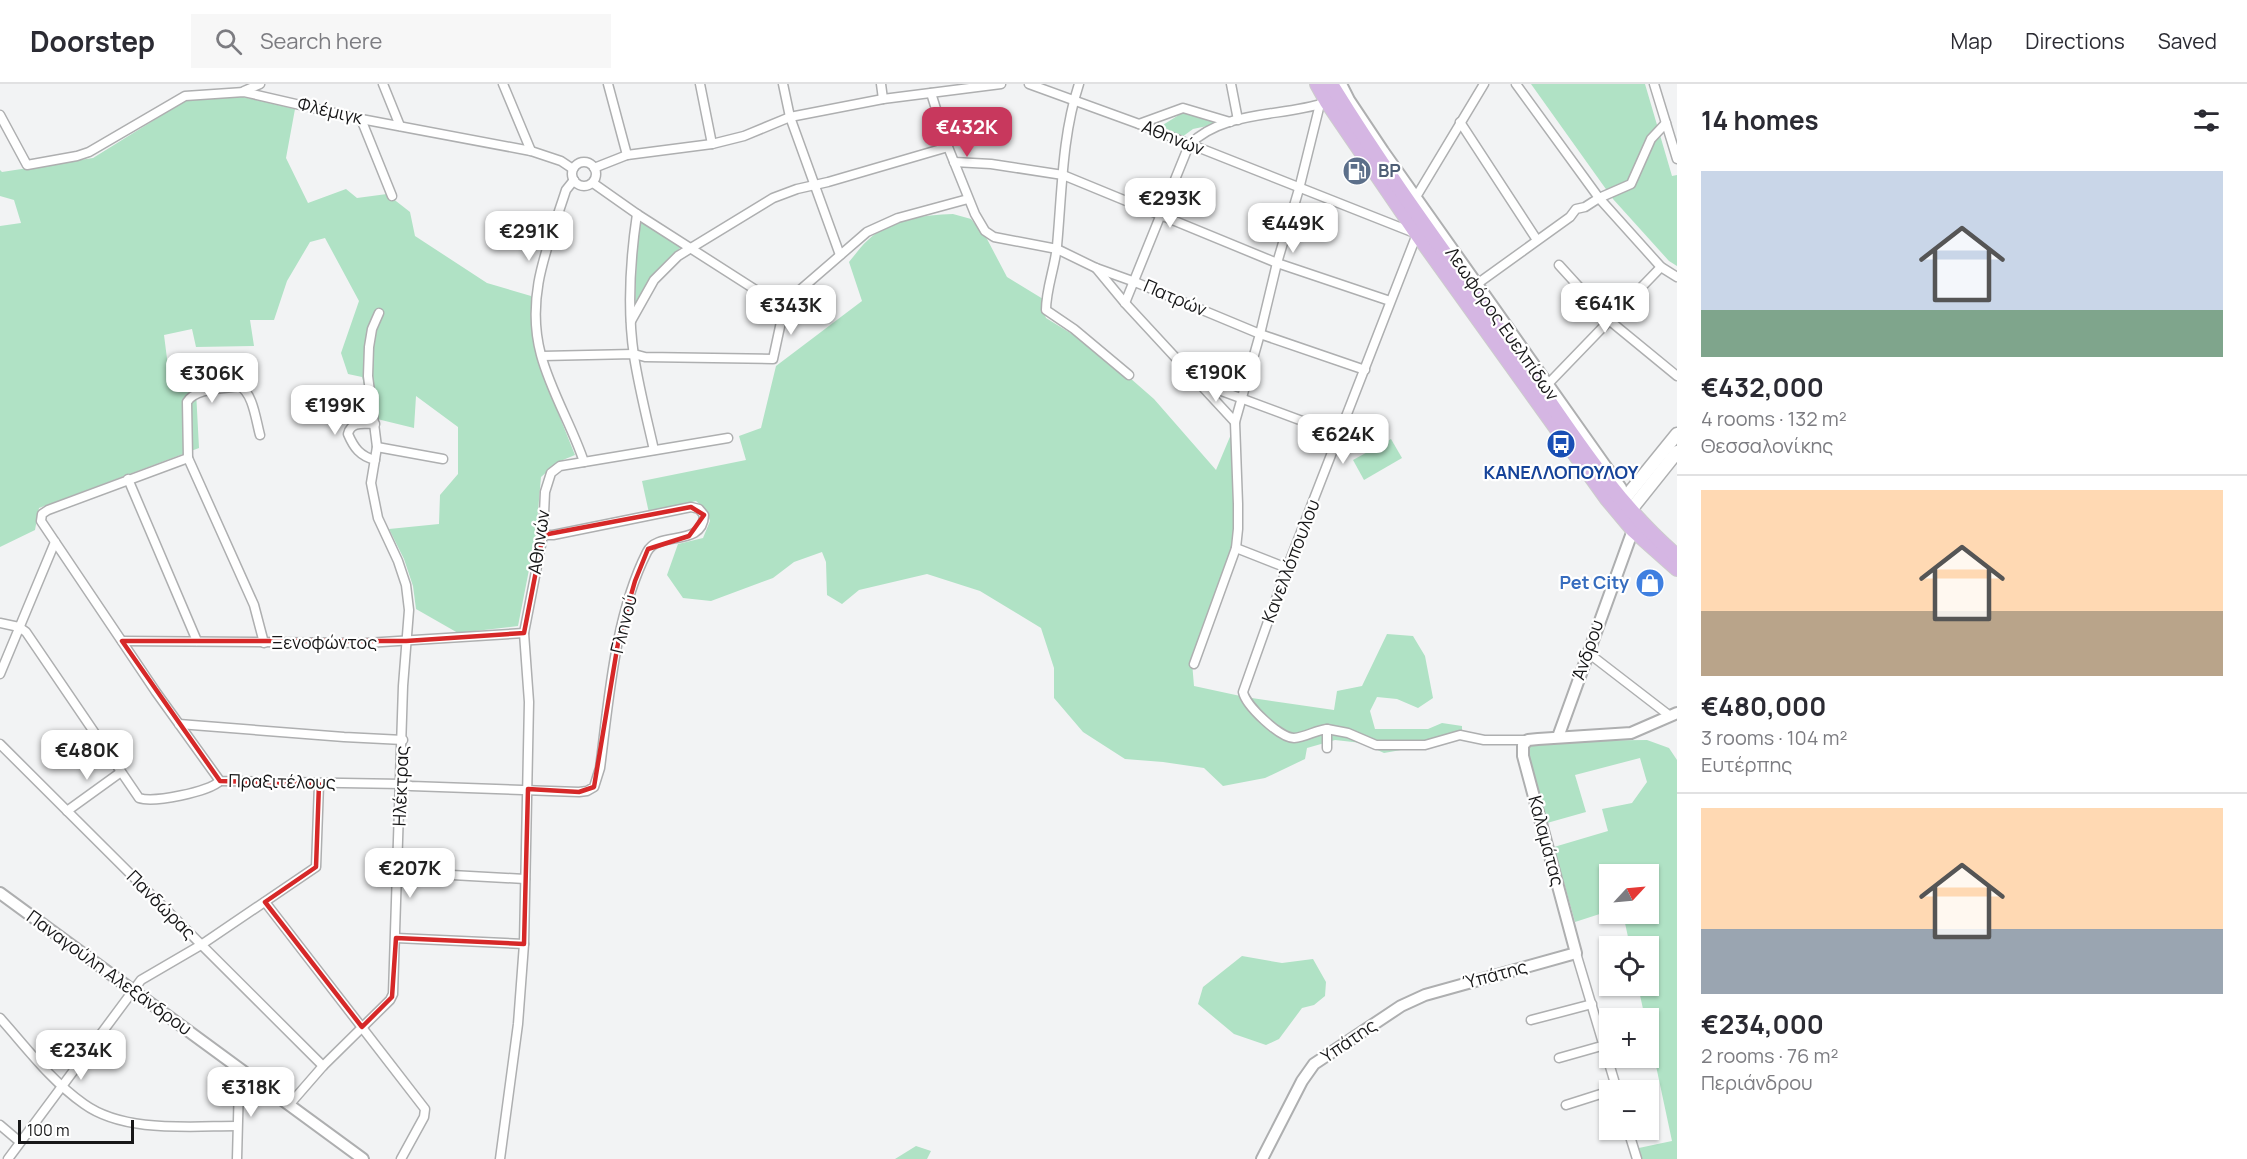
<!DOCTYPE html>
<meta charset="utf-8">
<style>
:root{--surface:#fff;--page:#f7f7f7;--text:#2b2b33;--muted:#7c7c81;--line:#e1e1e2;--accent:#c8385d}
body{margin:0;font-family:Manrope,sans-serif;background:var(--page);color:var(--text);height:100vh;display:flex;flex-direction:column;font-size:22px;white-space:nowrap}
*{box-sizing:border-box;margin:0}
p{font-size:20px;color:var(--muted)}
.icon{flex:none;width:33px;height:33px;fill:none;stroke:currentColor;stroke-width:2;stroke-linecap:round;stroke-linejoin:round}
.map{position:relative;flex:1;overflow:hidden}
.details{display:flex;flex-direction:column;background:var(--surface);width:570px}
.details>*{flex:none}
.needle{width:39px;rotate:64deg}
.controls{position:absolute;left:1599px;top:780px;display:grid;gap:12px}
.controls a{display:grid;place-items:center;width:60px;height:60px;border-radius:0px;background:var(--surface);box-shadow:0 2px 4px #0004;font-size:30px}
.scale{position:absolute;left:18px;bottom:15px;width:116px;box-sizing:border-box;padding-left:6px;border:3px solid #171718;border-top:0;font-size:16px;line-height:21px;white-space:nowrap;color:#171718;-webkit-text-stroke:4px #fff;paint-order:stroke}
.price{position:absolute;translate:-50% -51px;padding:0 14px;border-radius:12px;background:#fff;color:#222;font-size:20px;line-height:39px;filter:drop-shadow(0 2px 3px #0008)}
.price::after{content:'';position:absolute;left:50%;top:36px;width:18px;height:14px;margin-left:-9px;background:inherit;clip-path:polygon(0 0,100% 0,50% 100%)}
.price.on{background:var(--accent);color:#fff}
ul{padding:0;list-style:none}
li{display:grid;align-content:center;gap:12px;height:318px;padding:0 24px}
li+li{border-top:2px solid var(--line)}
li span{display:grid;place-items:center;height:186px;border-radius:0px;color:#555}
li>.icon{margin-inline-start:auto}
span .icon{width:108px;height:108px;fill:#fffc;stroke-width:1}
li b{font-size:26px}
h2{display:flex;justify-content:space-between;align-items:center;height:72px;padding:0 24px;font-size:26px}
header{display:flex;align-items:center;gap:36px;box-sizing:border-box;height:84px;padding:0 30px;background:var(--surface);border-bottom:2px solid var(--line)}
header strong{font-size:28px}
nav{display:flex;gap:33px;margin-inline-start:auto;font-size:21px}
.search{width:420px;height:54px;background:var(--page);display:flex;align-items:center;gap:15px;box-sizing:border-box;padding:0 21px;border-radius:0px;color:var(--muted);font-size:22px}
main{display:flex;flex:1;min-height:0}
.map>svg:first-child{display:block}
.green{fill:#b0e2c5}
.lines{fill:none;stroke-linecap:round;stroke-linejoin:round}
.minor-casing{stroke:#aeafb0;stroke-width:11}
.tertiary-casing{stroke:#aeafb0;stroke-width:14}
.secondary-casing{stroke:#aeafb0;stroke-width:15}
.primary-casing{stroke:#ccc;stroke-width:16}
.minor{stroke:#fff;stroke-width:8}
.tertiary{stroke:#fff;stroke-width:10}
.secondary{stroke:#fff;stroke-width:12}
.primary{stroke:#d5b6e3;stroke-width:14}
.marked{fill:none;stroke:#d62828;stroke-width:4.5;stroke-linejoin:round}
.labels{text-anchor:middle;stroke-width:4.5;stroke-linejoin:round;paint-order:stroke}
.street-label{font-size:18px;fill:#171718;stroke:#fff}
.service-label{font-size:18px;font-weight:bold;fill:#4e5e75;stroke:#fff;text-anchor:start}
.transit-label{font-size:18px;font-weight:bold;fill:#164399;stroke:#fff}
.shop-label{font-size:18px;font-weight:bold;fill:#366cbe;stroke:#fff;text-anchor:end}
</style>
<header>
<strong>Doorstep</strong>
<div class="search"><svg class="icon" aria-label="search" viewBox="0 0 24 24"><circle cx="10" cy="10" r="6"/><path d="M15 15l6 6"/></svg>Search here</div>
<nav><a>Map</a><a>Directions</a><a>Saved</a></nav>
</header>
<main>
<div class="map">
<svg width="1677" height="1075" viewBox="0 0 1677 1075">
<rect width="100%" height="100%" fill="#f2f3f4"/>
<g class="green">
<path d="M 1531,0 L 1645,0 L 1672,92 L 1677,91 L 1677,182 L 1669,177 L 1613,115 Z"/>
<path d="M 243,13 L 295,25 L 286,74 L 308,119 L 346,105 L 357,114 L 387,110 L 410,128 L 415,152 L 487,199 L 531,212 L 533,250 L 538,279 L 575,371 L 558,378 L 541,393 L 536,450 L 518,542 L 458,549 L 416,525 L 413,502 L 404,475 L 389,445 L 439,440 L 440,411 L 458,390 L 458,343 L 416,312 L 414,344 L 373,334 L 362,293 L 348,290 L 341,269 L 359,217 L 325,154 L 310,158 L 287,197 L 274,236 L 250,236 L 254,262 L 196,263 L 192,245 L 164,251 L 171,306 L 196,307 L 199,364 L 39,424 L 35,446 L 0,463 L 0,142 L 21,139 L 14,116 L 0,112 L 0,86 L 2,88 L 93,74 L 188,15 Z"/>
<path d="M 1182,29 L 1226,38 L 1193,45 L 1182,53 L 1158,44 Z"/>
<path d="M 953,130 L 971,135 L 987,155 L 1007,193 L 1043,215 L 1042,223 L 1046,234 L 1098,266 L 1154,315 L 1216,386 L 1232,348 L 1234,455 L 1192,578 L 1194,602 L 1245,613 L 1334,626 L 1337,607 L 1362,602 L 1387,550 L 1413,552 L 1425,572 L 1433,614 L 1418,624 L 1397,615 L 1377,613 L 1370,627 L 1375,645 L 1428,645 L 1442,639 L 1462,642 L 1462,649 L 1452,657 L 1384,669 L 1362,659 L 1335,656 L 1307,664 L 1305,675 L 1265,694 L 1223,702 L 1204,684 L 1163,678 L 1125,675 L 1083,648 L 1054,614 L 1054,584 L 1041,544 L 980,507 L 927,490 L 859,506 L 842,520 L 827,511 L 826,478 L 822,468 L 794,478 L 773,494 L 711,517 L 683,514 L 667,491 L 678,460 L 703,454 L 710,437 L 706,426 L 696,417 L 649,429 L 642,397 L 746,376 L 739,352 L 761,344 L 776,282 L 862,217 L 849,178 C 855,171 861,162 868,156 C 890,135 924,131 953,130 Z"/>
<path d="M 641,137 L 681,163 L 650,193 L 635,223 L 637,166 Z"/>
<path d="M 1391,355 L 1402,374 L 1364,396 L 1353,376 Z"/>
<path d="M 1647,656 L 1669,664 L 1677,676 L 1677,1075 L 1638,1075 L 1634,1065 L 1672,1057 L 1649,949 L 1648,934 L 1645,934 L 1638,902 L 1648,902 L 1648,862 L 1630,862 L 1623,830 L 1648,830 L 1648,790 L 1610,790 L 1609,827 L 1575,838 L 1554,763 L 1608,747 L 1602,725 L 1632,719 L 1647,698 L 1640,674 L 1575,691 L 1586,728 L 1547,739 L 1528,669 L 1530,663 L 1535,659 L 1553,657 Z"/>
<path d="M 1242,872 L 1282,879 L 1313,875 L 1326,898 L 1325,912 L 1314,921 L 1302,924 L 1279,955 L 1266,961 L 1234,950 L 1198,920 L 1203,903 Z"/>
<path d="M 916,1062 L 931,1067 L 927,1075 L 895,1075 Z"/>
</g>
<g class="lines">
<g class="minor-casing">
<g id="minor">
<path d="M 383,0 L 400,42"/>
<path d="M 503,0 L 531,67"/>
<path d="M 608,0 L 627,71"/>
<path d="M 700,0 L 712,60"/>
<path d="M 783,0 L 790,33 L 840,171"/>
<path d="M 881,0 L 883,15"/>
<path d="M 1029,0 L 1139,40 L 1417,150 L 1287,484 L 1243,608 C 1246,622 1280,654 1294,654 C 1306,653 1316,646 1327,645 L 1327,664"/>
<path d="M 1079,0 C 1062,51 1062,108 1057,162 C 1055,183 1046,205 1046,226 L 1074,245 L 1129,291"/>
<path d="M 1231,0 L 1238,36"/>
<path d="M 1516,0 L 1599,114 L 1661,183 L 1677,193"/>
<path d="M 1654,0 L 1677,75"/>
<path d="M 244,7 L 260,0"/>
<path d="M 931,9 L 948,63 L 975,130 L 985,147 L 994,153 L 1057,165 L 1096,184 L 1135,198 L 1260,250 L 1365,286"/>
<path d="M 0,31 L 27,81 L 77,72 L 89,68 L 185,12 L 244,8 L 361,35 L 531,67 L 561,77 L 573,85"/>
<path d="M 361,35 L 392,112"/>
<path d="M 1460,38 L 1537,156"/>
<path d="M 1139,40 L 1183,24 L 1230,38"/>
<path d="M 954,78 L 991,80 L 1063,91 L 1277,179 L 1390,217"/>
<circle cx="584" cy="90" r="12"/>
<path d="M 594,84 L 627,71 L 712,60 L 744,52 L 790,33 L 883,15 L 1001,0"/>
<path d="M 574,96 L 566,106 C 548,162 525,212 541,271 C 551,308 572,342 584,378"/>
<path d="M 593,99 L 637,130 L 784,224"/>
<path d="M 1413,118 L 1484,0"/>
<path d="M 637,130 C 630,177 627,225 634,272 C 639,304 647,335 654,366"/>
<path d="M 1559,181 L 1610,237 L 1677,292"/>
<path d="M 1096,184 L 1125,219 L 1235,338"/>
<path d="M 1477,200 L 1570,133 L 1576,125 L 1585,123 L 1599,114 L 1631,100 L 1651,55 L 1666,39"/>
<path d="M 1125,219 L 1189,61 C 1224,26 1281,33 1324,19"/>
<path d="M 631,237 L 654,196 L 678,172 L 773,114 L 797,105 L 828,98 L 948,63"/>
<path d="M 542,272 L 634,270 L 645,273 L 773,275 L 784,224 L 800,206 L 867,148 L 898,134 L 968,115"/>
<path d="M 1200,299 L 1340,351"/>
<path d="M 1548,300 L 1661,183"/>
<path d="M 375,340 C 363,340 351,337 348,350 C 354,364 360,372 375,376"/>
<path d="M 260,351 C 256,337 253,308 239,302 C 224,305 195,304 187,318 L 188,374 L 254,521 L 264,559"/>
<path d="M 377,363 L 443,375"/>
<path d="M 188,374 L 48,426 L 42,430 L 41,437 L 156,608 L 220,697 L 402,700 L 411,702 L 579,708 L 587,707 L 594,703 L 600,684 C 609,614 615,531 647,468 C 658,446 703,464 704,431 L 699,425 L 691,423 L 553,451 L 543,451"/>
<path d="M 128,395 L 197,557"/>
<path d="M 1236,464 L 1287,484"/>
<path d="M 0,539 L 19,543 L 26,548 L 139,714 C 154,719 208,708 220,697"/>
<path d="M 122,557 L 366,559 L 524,549"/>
<path d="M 1587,568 L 1670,632"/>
<path d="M 1194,580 L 1236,464 L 1238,445 L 1238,420 L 1235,338 L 1260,250 L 1277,179 L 1299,105 L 1320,20"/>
<path d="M 0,590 L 55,458"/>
<path d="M 179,640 L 344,653 L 403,656"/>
<path d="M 1327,645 L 1348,649 L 1376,661 L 1425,661 L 1460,651 L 1484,656 L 1528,656"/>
<path d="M 0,660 L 323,982"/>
<path d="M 67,727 L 121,688"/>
<path d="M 398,788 L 525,795"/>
<path d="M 265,818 L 425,1025 L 424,1033 L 401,1075"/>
<path d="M 396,854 L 524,860"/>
<path d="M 1576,869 L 1617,1006"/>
<path d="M 0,934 C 26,963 51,997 84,1020 C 124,1049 190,1042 237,1042"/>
<path d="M 1531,936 L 1592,920"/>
<path d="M 1559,974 L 1605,961"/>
<path d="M 289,1021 L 323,982 L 390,916 L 393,910 L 403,602 L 409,526 L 406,501 L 398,477 L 378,434 L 371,399 L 377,363 L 368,292 L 369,263 L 372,245 L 379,229"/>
<path d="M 1566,1021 L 1610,1007"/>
<path d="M 0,1041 L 20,1058"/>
<path d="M 1628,1046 L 1637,1075"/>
<path d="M 8,1075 L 141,896 L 201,861 L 316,783 L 319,700"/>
<path d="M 237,1075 L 239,999 L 244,989"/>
<path d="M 500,1075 L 518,940 L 524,860 L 529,618 L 524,549 L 543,451 L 545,408 L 551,389 L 560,382 L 728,354"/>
</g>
</g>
<g class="tertiary-casing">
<g id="tertiary">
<path d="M 1341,0 L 1349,16 L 1383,67 L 1621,404 L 1623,417"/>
<path d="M 1558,653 L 1633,446"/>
<path d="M 0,809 L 363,1075"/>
<path d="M 1262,1075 L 1302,997 L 1314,980 L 1401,922 L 1425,911 L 1576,869 L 1523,672 L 1523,661 L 1528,656 L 1538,655 L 1631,649 L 1677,629"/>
</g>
</g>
<g class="secondary-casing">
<g id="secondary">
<path d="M 1617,424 L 1677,350"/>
<path d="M 1626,432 L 1677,368"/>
</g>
</g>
<g class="primary-casing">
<g id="primary">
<path d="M 1317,0 L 1327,18 L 1417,150 L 1607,415 L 1633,446 L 1677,485"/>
<path d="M 1331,0 C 1386,90 1450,176 1511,262 C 1562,334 1609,414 1677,472"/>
</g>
</g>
<use href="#minor" class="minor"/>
<use href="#tertiary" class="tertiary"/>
<use href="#secondary" class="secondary"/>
<use href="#primary" class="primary"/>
</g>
<path class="marked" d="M 691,423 L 704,431 L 689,452 L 648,465 L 635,497 L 619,553 L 594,703 L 579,708 L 528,705 L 524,860 L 396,854 L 392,913 L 362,943 L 265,818 L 316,783 L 319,700 L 220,697 L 122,557 L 406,557 L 524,549 L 543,451 Z"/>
<defs>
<g id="fuel-disc" transform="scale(1.5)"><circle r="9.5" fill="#5c6f8a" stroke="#fff"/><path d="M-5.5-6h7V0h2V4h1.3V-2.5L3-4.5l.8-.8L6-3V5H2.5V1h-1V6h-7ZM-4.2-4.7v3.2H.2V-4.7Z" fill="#fff"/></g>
<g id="bus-disc" transform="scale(1.5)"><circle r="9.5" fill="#1a4fb4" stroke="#fff"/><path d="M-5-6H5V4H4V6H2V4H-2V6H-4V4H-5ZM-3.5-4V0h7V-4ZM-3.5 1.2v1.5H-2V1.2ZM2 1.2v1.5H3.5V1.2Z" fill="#fff"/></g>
<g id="shop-disc" transform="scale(1.5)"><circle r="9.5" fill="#3f7fe0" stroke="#fff"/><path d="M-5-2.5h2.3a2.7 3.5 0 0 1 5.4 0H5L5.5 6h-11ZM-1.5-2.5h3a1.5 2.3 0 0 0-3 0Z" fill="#fff"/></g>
</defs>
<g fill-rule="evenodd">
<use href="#fuel-disc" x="1357" y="87"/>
<use href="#bus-disc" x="1561" y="360"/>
<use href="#shop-disc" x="1650" y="499"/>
</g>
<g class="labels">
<g class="street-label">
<text transform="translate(330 27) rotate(13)" y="6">Φλέμιγκ</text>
<text transform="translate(1173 54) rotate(22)" y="6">Αθηνών</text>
<text transform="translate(1175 214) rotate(23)" y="6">Πατρών</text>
<text transform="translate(1502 240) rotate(55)" y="6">Λεωφόρος Ευελπίδων</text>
<text transform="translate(539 458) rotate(-82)" y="6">Αθηνών</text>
<text transform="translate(1291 477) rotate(-69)" y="6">Κανελλόπουλου</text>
<text transform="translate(624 540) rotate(-76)" y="6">Γληνού</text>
<text x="324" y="565">Ξενοφώντος</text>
<text transform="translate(1588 566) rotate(-71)" y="6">Άνδρου</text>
<text transform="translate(282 698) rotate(1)" y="6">Πραξιτέλους</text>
<text transform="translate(401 702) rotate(-88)" y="6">Ηλέκτρας</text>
<text transform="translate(1546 757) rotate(75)" y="6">Καλαμάτας</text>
<text transform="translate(161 821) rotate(45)" y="6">Πανδώρας</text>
<text transform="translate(109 889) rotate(36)" y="6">Παναγούλη Αλεξάνδρου</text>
<text transform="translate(1495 891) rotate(-15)" y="6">Ύπάτης</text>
<text transform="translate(1349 957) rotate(-34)" y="6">Υπάτης</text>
</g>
<g class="service-label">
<text x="1378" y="93">BP</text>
</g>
<g class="transit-label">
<text x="1561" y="395">ΚΑΝΕΛΛΟΠΟΥΛΟΥ</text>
</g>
<g class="shop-label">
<text x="1629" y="505">Pet City</text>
</g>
</g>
</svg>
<div class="controls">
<a><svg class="needle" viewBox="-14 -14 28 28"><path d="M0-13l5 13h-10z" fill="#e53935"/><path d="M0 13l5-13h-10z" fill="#7c7c81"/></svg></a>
<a><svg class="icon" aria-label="locate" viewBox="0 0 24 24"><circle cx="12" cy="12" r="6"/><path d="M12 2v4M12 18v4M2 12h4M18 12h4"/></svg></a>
<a>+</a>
<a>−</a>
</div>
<div class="scale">100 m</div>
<b class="price on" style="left:967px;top:74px">€432K</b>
<b class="price" style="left:1170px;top:145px">€293K</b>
<b class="price" style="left:1293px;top:170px">€449K</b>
<b class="price" style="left:529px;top:178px">€291K</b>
<b class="price" style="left:1605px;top:250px">€641K</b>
<b class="price" style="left:791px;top:252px">€343K</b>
<b class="price" style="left:1216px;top:319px">€190K</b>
<b class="price" style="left:212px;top:320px">€306K</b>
<b class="price" style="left:335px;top:352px">€199K</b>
<b class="price" style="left:1343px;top:381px">€624K</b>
<b class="price" style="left:87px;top:697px">€480K</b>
<b class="price" style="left:410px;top:815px">€207K</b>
<b class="price" style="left:81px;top:997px">€234K</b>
<b class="price" style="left:251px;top:1034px">€318K</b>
</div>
<section class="details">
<h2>14 homes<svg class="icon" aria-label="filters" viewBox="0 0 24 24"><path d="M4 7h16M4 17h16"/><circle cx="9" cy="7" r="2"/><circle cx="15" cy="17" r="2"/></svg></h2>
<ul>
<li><span style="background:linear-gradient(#c9d6e8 75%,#7fa58c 0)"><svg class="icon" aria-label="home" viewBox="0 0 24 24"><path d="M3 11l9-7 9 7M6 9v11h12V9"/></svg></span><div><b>€432,000</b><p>4 rooms · 132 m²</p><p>Θεσσαλονίκης</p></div></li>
<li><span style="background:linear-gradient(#ffd9b3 65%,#b9a48a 0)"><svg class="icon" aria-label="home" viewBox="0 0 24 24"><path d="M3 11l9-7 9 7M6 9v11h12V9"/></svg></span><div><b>€480,000</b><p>3 rooms · 104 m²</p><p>Ευτέρπης</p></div></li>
<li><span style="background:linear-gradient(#ffd9b3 65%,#9aa5b1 0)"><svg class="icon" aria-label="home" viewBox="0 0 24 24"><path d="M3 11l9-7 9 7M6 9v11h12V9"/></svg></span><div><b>€234,000</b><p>2 rooms · 76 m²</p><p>Περιάνδρου</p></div></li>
</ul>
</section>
</main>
